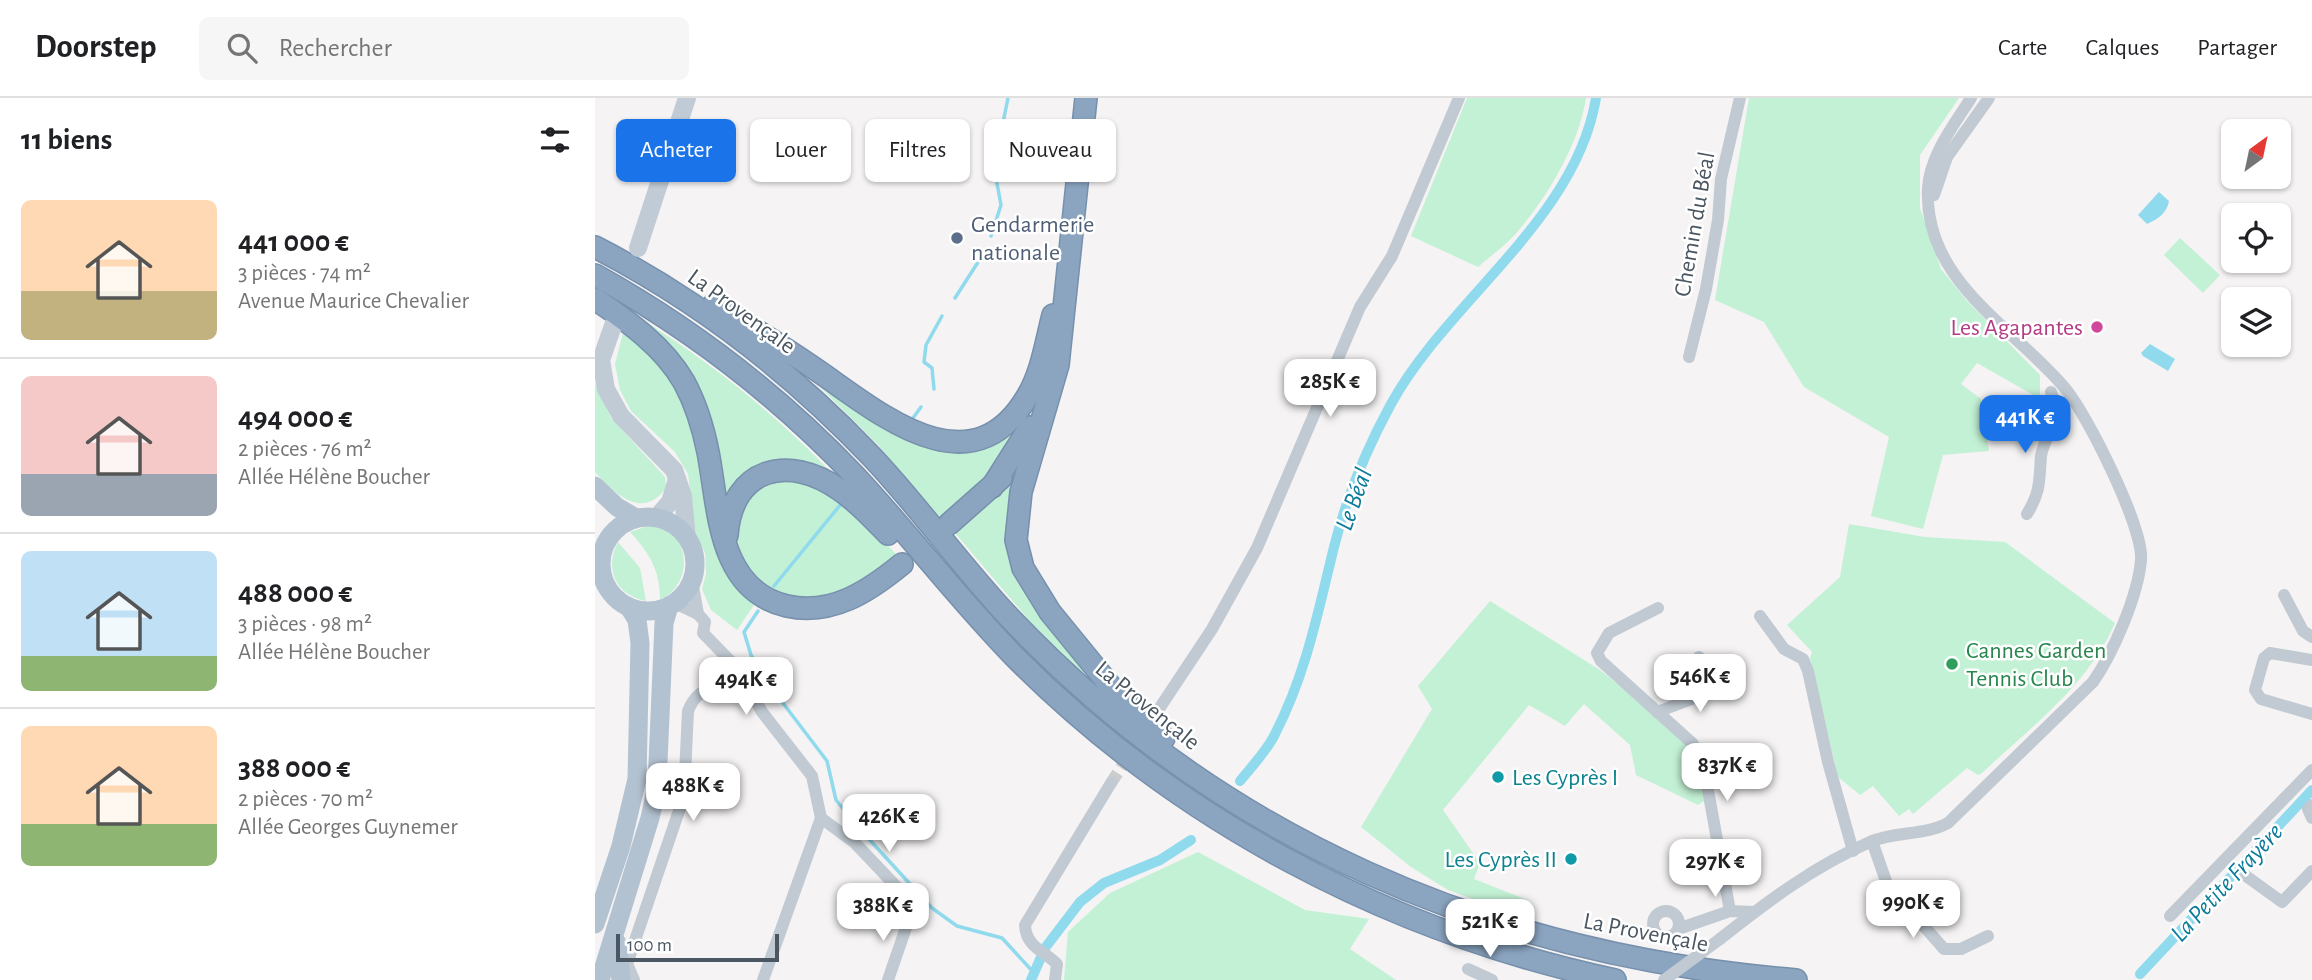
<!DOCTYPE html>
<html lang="fr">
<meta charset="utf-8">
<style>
:root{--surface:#fff;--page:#f6f6f6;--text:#202124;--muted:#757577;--line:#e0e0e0;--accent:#1a73e8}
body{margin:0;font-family:"Alegreya Sans",sans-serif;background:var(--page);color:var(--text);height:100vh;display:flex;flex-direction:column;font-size:26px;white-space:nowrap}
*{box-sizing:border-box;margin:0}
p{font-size:23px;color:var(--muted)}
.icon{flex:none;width:38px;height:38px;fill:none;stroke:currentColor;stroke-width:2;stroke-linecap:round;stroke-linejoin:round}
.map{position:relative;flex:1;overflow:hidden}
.details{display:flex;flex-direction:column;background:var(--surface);width:595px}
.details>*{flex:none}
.hud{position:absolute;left:21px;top:21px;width:665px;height:63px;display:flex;gap:14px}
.needle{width:46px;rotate:33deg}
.controls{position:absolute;left:1626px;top:21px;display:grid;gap:14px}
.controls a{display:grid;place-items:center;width:70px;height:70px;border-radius:10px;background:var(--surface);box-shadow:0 2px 5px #0004;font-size:35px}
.scale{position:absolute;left:21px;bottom:18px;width:163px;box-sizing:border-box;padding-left:7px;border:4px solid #4a5661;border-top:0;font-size:19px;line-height:24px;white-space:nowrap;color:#4a5661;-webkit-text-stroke:5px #fff;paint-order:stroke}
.price{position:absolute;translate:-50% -60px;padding:0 16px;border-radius:14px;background:#fff;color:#222;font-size:23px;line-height:46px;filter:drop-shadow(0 2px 4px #0008)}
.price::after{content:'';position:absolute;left:50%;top:42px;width:21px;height:16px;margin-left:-10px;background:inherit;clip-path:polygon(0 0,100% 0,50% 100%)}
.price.current{background:var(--accent);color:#fff}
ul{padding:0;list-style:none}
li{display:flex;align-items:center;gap:21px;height:175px;padding:0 21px}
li+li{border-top:2px solid var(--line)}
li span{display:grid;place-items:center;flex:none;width:196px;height:140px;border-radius:10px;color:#555}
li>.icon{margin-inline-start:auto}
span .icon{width:84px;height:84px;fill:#fffc;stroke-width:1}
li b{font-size:30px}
h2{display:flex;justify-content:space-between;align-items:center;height:84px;padding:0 21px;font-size:30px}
.pill{padding:0 24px;border-radius:10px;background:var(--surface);box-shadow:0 2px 5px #0004;font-size:24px;line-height:63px}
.pill.current{background:var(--accent);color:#fff}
header{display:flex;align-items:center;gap:42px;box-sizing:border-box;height:98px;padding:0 35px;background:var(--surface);border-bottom:2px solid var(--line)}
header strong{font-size:33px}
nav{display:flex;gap:38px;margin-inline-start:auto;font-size:24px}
.search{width:490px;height:63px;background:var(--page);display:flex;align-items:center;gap:18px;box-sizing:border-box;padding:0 24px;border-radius:10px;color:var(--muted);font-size:26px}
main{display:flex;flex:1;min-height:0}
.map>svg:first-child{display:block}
.green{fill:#c3f1d5}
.water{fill:#90daee}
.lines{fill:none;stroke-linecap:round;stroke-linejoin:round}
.stream{stroke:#90daee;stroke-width:3.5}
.canal{stroke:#90daee;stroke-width:10}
.minor-tunnel{stroke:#caccce;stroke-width:12;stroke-dasharray:12 6;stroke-linecap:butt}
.motorway-casing{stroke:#7690ad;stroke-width:24}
.minor{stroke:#c1cad2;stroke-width:12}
.secondary{stroke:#c1cbd6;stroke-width:18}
.primary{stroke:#b3c2d1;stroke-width:19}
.motorway{stroke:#8ba5c1;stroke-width:21}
.minor-bridge{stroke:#c1cad2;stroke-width:12}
.service-dot{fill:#5c6f8a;stroke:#fff;stroke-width:2.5}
.hotel-dot{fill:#d1479c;stroke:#fff;stroke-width:2.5}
.leisure-dot{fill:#2e9e5b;stroke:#fff;stroke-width:2.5}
.culture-dot{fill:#0f9aa8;stroke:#fff;stroke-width:2.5}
.labels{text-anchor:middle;stroke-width:5;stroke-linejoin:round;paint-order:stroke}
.service-label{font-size:24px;fill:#4e5e75;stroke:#fff;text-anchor:start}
.street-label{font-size:24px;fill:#4a5661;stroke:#fff}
.hotel-label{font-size:24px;fill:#b23c85;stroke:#fff;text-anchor:end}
.leisure-label{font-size:24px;fill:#27864d;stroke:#fff;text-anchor:start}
.culture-label{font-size:24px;fill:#0d838f;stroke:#fff;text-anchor:start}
.water-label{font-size:26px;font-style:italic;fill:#0c7c9b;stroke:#fff}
</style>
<header>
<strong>Doorstep</strong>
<div class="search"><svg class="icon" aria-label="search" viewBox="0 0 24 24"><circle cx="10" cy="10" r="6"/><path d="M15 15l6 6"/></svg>Rechercher</div>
<nav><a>Carte</a><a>Calques</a><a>Partager</a></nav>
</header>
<main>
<section class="details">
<h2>11 biens<svg class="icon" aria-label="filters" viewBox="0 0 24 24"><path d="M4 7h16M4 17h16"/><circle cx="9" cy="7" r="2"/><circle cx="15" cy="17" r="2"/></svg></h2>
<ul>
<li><span style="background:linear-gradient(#ffd9b3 65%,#c2b280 0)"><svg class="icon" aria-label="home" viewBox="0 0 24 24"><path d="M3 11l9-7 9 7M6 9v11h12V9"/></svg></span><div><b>441 000 €</b><p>3 pièces · 74 m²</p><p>Avenue Maurice Chevalier</p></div></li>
<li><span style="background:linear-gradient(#f6c9c9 70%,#9aa5b1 0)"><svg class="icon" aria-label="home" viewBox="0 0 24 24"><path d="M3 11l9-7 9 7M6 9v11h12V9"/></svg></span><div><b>494 000 €</b><p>2 pièces · 76 m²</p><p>Allée Hélène Boucher</p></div></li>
<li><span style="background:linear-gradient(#bfe0f5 75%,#8fb573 0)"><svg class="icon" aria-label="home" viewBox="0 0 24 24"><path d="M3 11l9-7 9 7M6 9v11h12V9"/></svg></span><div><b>488 000 €</b><p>3 pièces · 98 m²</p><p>Allée Hélène Boucher</p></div></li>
<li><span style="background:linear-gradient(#ffd9b3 70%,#8fb573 0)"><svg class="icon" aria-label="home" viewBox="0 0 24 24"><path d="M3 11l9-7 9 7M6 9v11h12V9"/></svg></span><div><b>388 000 €</b><p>2 pièces · 70 m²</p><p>Allée Georges Guynemer</p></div></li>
</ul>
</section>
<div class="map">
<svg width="1717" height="882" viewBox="0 0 1717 882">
<rect width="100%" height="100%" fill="#f5f3f3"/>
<g class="green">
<path d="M 872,0 L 991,0 C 984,46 953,98 923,133 C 912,147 896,157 883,169 L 816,138 Z"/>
<path d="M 1154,0 L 1364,0 L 1325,57 L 1325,110 L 1346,171 L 1372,203 L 1445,277 L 1445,301 L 1382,265 L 1366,286 L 1386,301 L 1394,353 L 1348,357 L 1328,431 L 1276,418 L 1294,339 L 1209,289 L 1169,224 L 1120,202 Z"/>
<path d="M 1585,140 L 1625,177 L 1608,195 L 1569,157 Z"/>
<path d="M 16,202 C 103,255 167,303 238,376 L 149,377 L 139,387 L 129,407 L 115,334 Z"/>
<path d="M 29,231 L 52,249 L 88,293 L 106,353 L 124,458 L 139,485 L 161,504 L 142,532 L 116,512 L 107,491 L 111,476 L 110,455 L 101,436 L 93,376 L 80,354 L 36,313 L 25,292 L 20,266 Z"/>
<path d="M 0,285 L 16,320 L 70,379 L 71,390 C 47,423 19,395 0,374 Z"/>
<path d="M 231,285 L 357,351 L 439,300 C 422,355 387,383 347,421 L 283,347 L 227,291 Z"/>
<path d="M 425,374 L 414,422 L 493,572 L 489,576 L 439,528 L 360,435 Z"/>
<path d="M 177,381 L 215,385 L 260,413 L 302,457 C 283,470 264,486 242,494 C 233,498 221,501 211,501 C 181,499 140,471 140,438 C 140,425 147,409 151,396 Z"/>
<path d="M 1254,426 L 1330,439 L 1410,444 L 1520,525 C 1494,586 1435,630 1387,675 L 1383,677 L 1372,670 L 1318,716 L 1314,711 L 1304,718 L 1278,688 L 1265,697 L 1243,679 L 1215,560 L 1217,554 L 1192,527 L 1245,479 Z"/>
<path d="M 53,428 C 96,427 101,486 65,502 C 65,472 55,456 35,434 Z"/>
<path d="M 23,444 L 45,470 L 51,503 C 20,497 9,470 23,444 Z"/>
<path d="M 895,503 L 1005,572 L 1080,632 L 1101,658 L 1109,703 L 1103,707 L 1041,677 L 1035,647 L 989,606 L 970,628 L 934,607 L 848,712 L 885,765 L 879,781 L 932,802 L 931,820 L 853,792 L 816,769 L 766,729 L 837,611 L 823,588 Z"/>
<path d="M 603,754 L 710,812 L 774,821 L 755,851 L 801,882 L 469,882 L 473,834 L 515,795 Z"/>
</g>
<g class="water">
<path d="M 1564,94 L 1574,103 C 1572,115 1563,121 1552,126 L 1543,117 Z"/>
<path d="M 1555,246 L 1580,261 L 1573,273 L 1548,258 L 1546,255 Z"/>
</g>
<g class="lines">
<g class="stream">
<path d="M 396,138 L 406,107 L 399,69 L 413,0"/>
<path d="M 360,200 L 387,158"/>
<path d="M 339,291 L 337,270 L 329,264 L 331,247 L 347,218"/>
<path d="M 318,320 L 326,309"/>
<path d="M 179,488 L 246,406"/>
<path d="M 163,513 L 149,534 L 156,557 L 178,592 L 232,663 L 241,702 L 262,728 L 337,810 L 362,828 L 407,840 L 440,876"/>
</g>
<g class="canal">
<path d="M 645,683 C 657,668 672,653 680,636 C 711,576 723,514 739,449 C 751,401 772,350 796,306 C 853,202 981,122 1001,0"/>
<path d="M 1545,876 L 1717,692"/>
<path d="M 436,882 L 450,850 L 485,804 L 509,785 L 565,762 L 596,742"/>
</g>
<path class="minor-tunnel" d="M 516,685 L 550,633"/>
<g class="motorway-casing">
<g id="motorway">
<path d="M 491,0 L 463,267 L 426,394 L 421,442 L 428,470 L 455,514 L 517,590 L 569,640"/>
<path d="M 0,149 C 103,202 197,275 277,359 C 325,410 366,468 414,519 C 626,743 897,857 1201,882"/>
<path d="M 0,177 C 97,231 183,297 260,378 C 315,437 363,501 420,559 C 583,723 794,834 1020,882"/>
<path d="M 0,201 C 33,223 69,249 89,284 C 101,306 108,329 113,354 C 124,410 122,492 192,508 C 237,518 274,493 307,466"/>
<path d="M 119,206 C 158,230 198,255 236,282 C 295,324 379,388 432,299 C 447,274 451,244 458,217"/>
<path d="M 397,389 L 435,329"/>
<path d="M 354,426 L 406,380"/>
<path d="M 132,437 C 137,370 193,355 245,392 C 263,404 278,421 293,436"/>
</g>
</g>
<g class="minor">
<path d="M 1339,97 L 1352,59 L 1394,0"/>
<path d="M 1094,259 L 1111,191 L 1123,122 L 1126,81 L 1145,0"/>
<path d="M 1432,416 C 1446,393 1444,383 1446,358 C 1448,344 1458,329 1464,316 L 1456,294"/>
<path d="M 97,482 L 103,516"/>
<path d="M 1689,497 L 1708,533 L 1717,539"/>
<path d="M 80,505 L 103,516 L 110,524 L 108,535 L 144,572 L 167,614 L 217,678 L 226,720 L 168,882"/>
<path d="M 1063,510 L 1014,535 L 1002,555 L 1006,563 L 1097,645 L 1107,659 L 1135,813"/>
<path d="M 1165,518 L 1189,551 L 1208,561 L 1213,573 L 1233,664 L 1258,753"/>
<path d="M 1104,559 L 1123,591"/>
<path d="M 1717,562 L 1675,555 L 1669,560 L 1660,592 L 1666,601 L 1717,616"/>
<path d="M 1062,614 L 1137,586"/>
<path d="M 560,617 L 617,531 L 662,450 L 765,209 L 797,158 L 864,0"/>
<path d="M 1717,707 L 1713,711 L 1717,720"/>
<path d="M 226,720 L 260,745 L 315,803 L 315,818 L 293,882"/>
<path d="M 1277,743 L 1292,786 L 1349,851 L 1366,851 L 1393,838"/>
<path d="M 1651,778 L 1687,804 L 1717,773"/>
<circle cx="1071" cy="826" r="13"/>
<path d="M 1575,818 L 1717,672"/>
<path d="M 1083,831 L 1135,813 L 1159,814"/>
<path d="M 1125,841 C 1172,804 1219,768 1275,744 C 1300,733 1329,738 1353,725 L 1498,584 C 1518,555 1543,498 1546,462 C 1549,430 1491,314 1469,289 C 1417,228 1328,182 1333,90 C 1335,57 1359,27 1376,0"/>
<path d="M 873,871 L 897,882"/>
<path d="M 39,882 L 32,866 L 89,698 L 93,613 C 106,581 132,587 158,600"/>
<path d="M 460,882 L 462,866 C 449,853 431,849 430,827 L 516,685"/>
</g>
<g class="secondary">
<path d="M 43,150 L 92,0"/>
<path d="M 19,225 L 6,262 L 11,291 L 26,318 L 79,372 L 88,398 L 92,439"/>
<path d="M 62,419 L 75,404 L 82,381"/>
</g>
<g class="primary">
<path d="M 0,388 L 22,409 L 41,420"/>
<circle cx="53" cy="466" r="47"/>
<path d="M 0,826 L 26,748 L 42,681 L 45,545 L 42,522 L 34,509"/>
<path d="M 22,845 L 26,882"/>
<path d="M 5,882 L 55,720 L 62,688 L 69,525 L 74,508"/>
</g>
<use href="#motorway" class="motorway"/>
<path class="minor-bridge" d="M 1069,882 L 1125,841"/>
</g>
<circle class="service-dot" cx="362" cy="140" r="7"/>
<circle class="hotel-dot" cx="1502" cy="229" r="7"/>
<circle class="leisure-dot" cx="1357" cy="566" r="7"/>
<g class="culture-dot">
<circle cx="903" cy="679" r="7"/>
<circle cx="976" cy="761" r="7"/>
</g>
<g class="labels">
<g class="service-label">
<text x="376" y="134">Gendarmerie<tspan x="376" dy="28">nationale</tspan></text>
</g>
<g class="street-label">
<text transform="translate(1099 126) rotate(-80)" y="8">Chemin du Béal</text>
<text transform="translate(147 213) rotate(36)" y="8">La Provençale</text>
<text transform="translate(553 607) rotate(39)" y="8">La Provençale</text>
<text transform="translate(1051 834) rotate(11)" y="8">La Provençale</text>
</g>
<g class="hotel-label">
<text x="1488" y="237">Les Agapantes</text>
</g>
<g class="leisure-label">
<text x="1371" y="560">Cannes Garden<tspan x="1371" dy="28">Tennis Club</tspan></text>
</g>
<g class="culture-label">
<text x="917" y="687">Les Cyprès I</text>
<text x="962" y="769" text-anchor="end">Les Cyprès II</text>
</g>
<g class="water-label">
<text transform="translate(758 401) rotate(-70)" y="9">Le Béal</text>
<text transform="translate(1631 784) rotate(-47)" y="9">La Petite Frayère</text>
</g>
</g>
</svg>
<div class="controls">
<a><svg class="needle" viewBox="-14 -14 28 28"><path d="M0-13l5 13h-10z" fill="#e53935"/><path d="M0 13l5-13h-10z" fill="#757577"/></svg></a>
<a><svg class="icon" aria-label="locate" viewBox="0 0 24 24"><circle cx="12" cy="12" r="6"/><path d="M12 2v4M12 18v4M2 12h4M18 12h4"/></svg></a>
<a><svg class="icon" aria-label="layers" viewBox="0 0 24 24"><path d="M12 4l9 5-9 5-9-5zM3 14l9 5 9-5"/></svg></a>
</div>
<div class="scale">100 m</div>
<b class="price" style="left:735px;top:321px">285K €</b>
<b class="price current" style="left:1430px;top:357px">441K €</b>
<b class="price" style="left:1105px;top:616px">546K €</b>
<b class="price" style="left:151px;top:619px">494K €</b>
<b class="price" style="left:1132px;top:705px">837K €</b>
<b class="price" style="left:98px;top:725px">488K €</b>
<b class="price" style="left:294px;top:756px">426K €</b>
<b class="price" style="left:1120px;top:801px">297K €</b>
<b class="price" style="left:1318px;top:842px">990K €</b>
<b class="price" style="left:288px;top:845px">388K €</b>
<b class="price" style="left:895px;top:861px">521K €</b>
<div class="hud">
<a class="pill current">Acheter</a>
<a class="pill">Louer</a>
<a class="pill">Filtres</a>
<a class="pill">Nouveau</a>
</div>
</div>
</main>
